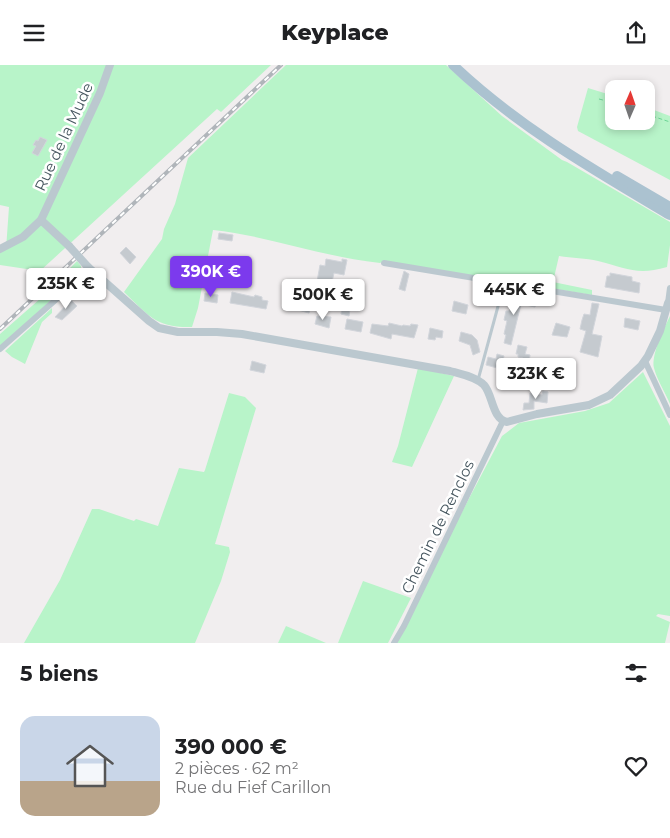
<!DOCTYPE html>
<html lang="fr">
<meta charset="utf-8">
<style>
:root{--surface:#fff;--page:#f2f2f2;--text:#202124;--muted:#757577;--accent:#7c3aed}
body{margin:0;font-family:Montserrat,sans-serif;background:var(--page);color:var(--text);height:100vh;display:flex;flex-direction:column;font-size:19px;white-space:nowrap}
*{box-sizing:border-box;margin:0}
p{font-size:16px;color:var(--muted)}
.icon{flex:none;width:28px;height:28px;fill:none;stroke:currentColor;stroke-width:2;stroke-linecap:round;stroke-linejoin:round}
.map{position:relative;height:578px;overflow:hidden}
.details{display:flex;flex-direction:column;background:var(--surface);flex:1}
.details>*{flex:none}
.needle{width:32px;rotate:2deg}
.buttons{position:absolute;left:605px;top:15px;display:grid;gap:10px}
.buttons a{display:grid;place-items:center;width:50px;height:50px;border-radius:10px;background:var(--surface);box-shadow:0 2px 8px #0003;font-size:25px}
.price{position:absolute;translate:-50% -42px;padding:0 11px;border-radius:5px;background:#fff;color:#222;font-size:16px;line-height:32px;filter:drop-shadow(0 1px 2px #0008)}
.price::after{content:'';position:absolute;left:50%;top:30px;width:15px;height:11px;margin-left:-8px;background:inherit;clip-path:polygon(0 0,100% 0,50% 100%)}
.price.active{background:var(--accent);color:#fff}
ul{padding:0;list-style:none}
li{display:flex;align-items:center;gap:15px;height:125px;padding:0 20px}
li span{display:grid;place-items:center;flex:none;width:140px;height:100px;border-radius:15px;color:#555}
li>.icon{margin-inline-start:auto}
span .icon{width:60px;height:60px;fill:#fffc;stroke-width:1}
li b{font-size:21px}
h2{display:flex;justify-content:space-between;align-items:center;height:60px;padding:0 20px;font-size:21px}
header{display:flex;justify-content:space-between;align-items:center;height:65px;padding:0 20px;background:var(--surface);font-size:22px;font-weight:800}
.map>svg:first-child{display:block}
.green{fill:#b8f4c9}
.building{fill:#c5cacf;stroke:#d2d5db}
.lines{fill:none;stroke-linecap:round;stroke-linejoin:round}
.path{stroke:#6dd596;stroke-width:1;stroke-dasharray:4 2.5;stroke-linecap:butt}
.service{stroke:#bbc8cf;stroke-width:3}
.minor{stroke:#bbc8cf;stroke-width:6}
.tertiary{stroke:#bbc8cf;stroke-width:8}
.primary{stroke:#abc2d0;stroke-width:10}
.rail-casing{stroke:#b0b5ba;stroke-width:4}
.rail{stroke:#fff;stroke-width:2;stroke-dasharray:5.5;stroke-linecap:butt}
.tertiary-bridge{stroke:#bbc8cf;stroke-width:8}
.labels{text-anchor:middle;stroke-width:5;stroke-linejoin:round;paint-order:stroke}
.street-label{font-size:15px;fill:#45555e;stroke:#fff}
</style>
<header><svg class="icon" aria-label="menu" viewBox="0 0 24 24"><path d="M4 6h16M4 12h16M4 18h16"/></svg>Keyplace<svg class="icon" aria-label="share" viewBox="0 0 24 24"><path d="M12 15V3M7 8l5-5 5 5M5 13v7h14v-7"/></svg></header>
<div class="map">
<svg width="670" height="578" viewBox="0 0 670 578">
<rect width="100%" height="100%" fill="#f1eeef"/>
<g class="green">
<path d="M 0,0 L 271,0 L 221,47 L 217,44 L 40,206 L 0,200 L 0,188 L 6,184 L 9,142 L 0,140 Z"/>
<path d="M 286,0 L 446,0 L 502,51 L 562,95 L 567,97 L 670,157 L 670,180 L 667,202 C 637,211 626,203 598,196 C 586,193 572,193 559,191 L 553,217 L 592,225 L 592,230 L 384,196 L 380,198 C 323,192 269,171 213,165 L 198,243 L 192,262 C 156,263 149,251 124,227 L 162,174 L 164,164 L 175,139 L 188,93 Z"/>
<path d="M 588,23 L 614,31 L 614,56 L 646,56 L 646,42 L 670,51 L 670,115 L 578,66 L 577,62 Z"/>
<path d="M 77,196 L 81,201 L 81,208 L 60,225 L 46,240 L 0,281 L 0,269 L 41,233 Z"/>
<path d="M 52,243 L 52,248 L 42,257 L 25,299 L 12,292 L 5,286 Z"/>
<path d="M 670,251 L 670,339 C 665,327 657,315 654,303 C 651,290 664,263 670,251 Z"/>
<path d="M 418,303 L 454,311 L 412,402 L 392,397 L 398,381 Z"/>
<path d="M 643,307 L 670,361 L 670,551 L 658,549 L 656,551 L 670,557 L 665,578 L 396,578 L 455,460 L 502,371 L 519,358 L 585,346 L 609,338 Z"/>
<path d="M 229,328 L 245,332 L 256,343 L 215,479 L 229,482 L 230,487 L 221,516 L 195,578 L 24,578 L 60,515 L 92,444 L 99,444 L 134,456 L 136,454 L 158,461 L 179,403 L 204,407 L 205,405 Z"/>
<path d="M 363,516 L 411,533 L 388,578 L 338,578 Z"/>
<path d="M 286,561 L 326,578 L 278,578 Z"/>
</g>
<g class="building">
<path d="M 40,72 L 47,75 L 38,91 L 32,88 L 36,81 L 33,80 L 36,75 L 38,76 Z"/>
<path d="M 219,168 L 233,170 L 232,176 L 218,174 Z"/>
<path d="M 126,182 L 136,192 L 130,199 L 120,188 Z"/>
<path d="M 326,194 L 342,197 L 342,194 L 347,195 L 344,210 L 334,208 L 328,235 L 317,233 L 319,223 L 316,222 L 320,200 L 325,201 Z"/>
<path d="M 404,206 L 409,209 L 405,226 L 399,224 Z"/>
<path d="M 610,208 L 632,212 L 632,216 L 640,218 L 639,228 L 605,222 L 607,211 L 610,211 Z"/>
<path d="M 232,227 L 254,232 L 255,230 L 262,232 L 262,235 L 268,236 L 266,244 L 230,238 Z"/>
<path d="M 205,228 L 218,230 L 217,238 L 204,236 Z"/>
<path d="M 516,228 L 523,230 L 522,234 L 536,237 L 535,242 L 521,239 L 511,280 L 504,278 L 506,270 L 504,269 L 507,256 L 504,255 L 506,246 L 509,246 L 513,234 L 515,234 Z"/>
<path d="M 71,235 L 77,241 L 62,255 L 55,252 Z"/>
<path d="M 305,235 L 312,237 L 309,248 L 294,244 L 296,238 L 304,240 Z"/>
<path d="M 343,236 L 351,237 L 349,251 L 341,249 Z"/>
<path d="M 454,236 L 468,240 L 466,249 L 452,246 Z"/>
<path d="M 592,238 L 599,239 L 592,269 L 602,271 L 598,292 L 580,287 L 586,266 L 580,264 L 582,255 L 584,249 L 590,250 Z"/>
<path d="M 317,251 L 331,252 L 329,263 L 315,259 Z"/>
<path d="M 625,253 L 640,256 L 638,265 L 624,262 Z"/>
<path d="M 347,254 L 363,257 L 361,267 L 345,264 Z"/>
<path d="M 389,258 L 402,261 L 403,260 L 410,261 L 411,259 L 418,260 L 414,273 L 392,269 L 391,274 L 370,268 L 372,259 L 388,261 Z"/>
<path d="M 556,258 L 570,262 L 567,272 L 552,270 Z"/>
<path d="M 430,263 L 443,266 L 442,273 L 436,272 L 435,275 L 428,274 Z"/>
<path d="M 461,267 L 472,270 L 477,275 L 480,287 L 473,290 L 470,280 L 459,276 Z"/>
<path d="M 518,280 L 527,282 L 525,289 L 530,290 L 529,298 L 523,296 L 523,293 L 518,292 L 518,289 L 516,289 Z"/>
<path d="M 497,289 L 504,291 L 501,304 L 486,300 L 488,292 L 496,294 Z"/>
<path d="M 252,296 L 266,300 L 264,308 L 250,305 Z"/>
<path d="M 554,310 L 567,315 L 566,321 L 563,320 L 563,322 L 552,320 Z"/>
<path d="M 543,326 L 548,327 L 547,338 L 534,336 L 534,344 L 523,345 L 524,338 L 529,338 L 530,328 L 542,330 Z"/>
</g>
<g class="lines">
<g class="path">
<path d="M 599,34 L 614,38"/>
<path d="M 646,49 L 670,57"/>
</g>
<path class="service" d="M 478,315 L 500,234"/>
<g class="minor">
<path d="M 384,198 L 666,245"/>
<path d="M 668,238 L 670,223"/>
<path d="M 0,284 L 69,223 L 93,206"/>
<path d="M 645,296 L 670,350"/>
<path d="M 394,578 L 404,561 L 503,356"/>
</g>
<g class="tertiary">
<path d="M 41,155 L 69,181"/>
<path d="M 0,184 L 23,172 L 41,155 L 100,28 L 110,0"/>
<path d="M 88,202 L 149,256 L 159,263 L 178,267 L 217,267 L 242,269 L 450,306 C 461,309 476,312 484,320 C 493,330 492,354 507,357 L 537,349 L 589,340 L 610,330 L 641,301 L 648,291 L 660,266 L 668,238 L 670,238"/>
</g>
<g class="primary">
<path d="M 453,0 C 517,61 594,105 670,150"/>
<path d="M 617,111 L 670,142"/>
</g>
<g class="rail-casing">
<path id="rail" d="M 0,264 L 281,0"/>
</g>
<use href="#rail" class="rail"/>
<path class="tertiary-bridge" d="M 69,181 L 88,202"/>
</g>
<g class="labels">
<g class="street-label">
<text transform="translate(64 72) rotate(-65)" y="5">Rue de la Mude</text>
<text transform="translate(438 462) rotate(-64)" y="5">Chemin de Renclos</text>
</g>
</g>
</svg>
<div class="buttons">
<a><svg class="needle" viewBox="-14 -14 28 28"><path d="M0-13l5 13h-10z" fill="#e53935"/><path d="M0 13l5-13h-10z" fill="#757577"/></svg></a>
</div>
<b class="price active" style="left:211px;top:233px">390K €</b>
<b class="price" style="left:66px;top:245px">235K €</b>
<b class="price" style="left:514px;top:251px">445K €</b>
<b class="price" style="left:323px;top:256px">500K €</b>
<b class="price" style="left:536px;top:335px">323K €</b>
</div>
<section class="details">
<h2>5 biens<svg class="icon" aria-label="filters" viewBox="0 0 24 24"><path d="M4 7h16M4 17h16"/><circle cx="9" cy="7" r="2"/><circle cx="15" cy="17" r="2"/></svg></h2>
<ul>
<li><span style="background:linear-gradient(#c9d6e8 65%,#b9a48a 0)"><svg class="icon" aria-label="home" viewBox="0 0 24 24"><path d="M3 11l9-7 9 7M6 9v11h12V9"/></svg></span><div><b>390 000 €</b><p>2 pièces · 62 m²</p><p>Rue du Fief Carillon</p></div><svg class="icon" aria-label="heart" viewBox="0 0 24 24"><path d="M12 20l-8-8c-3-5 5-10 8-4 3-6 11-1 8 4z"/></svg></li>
</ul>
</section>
